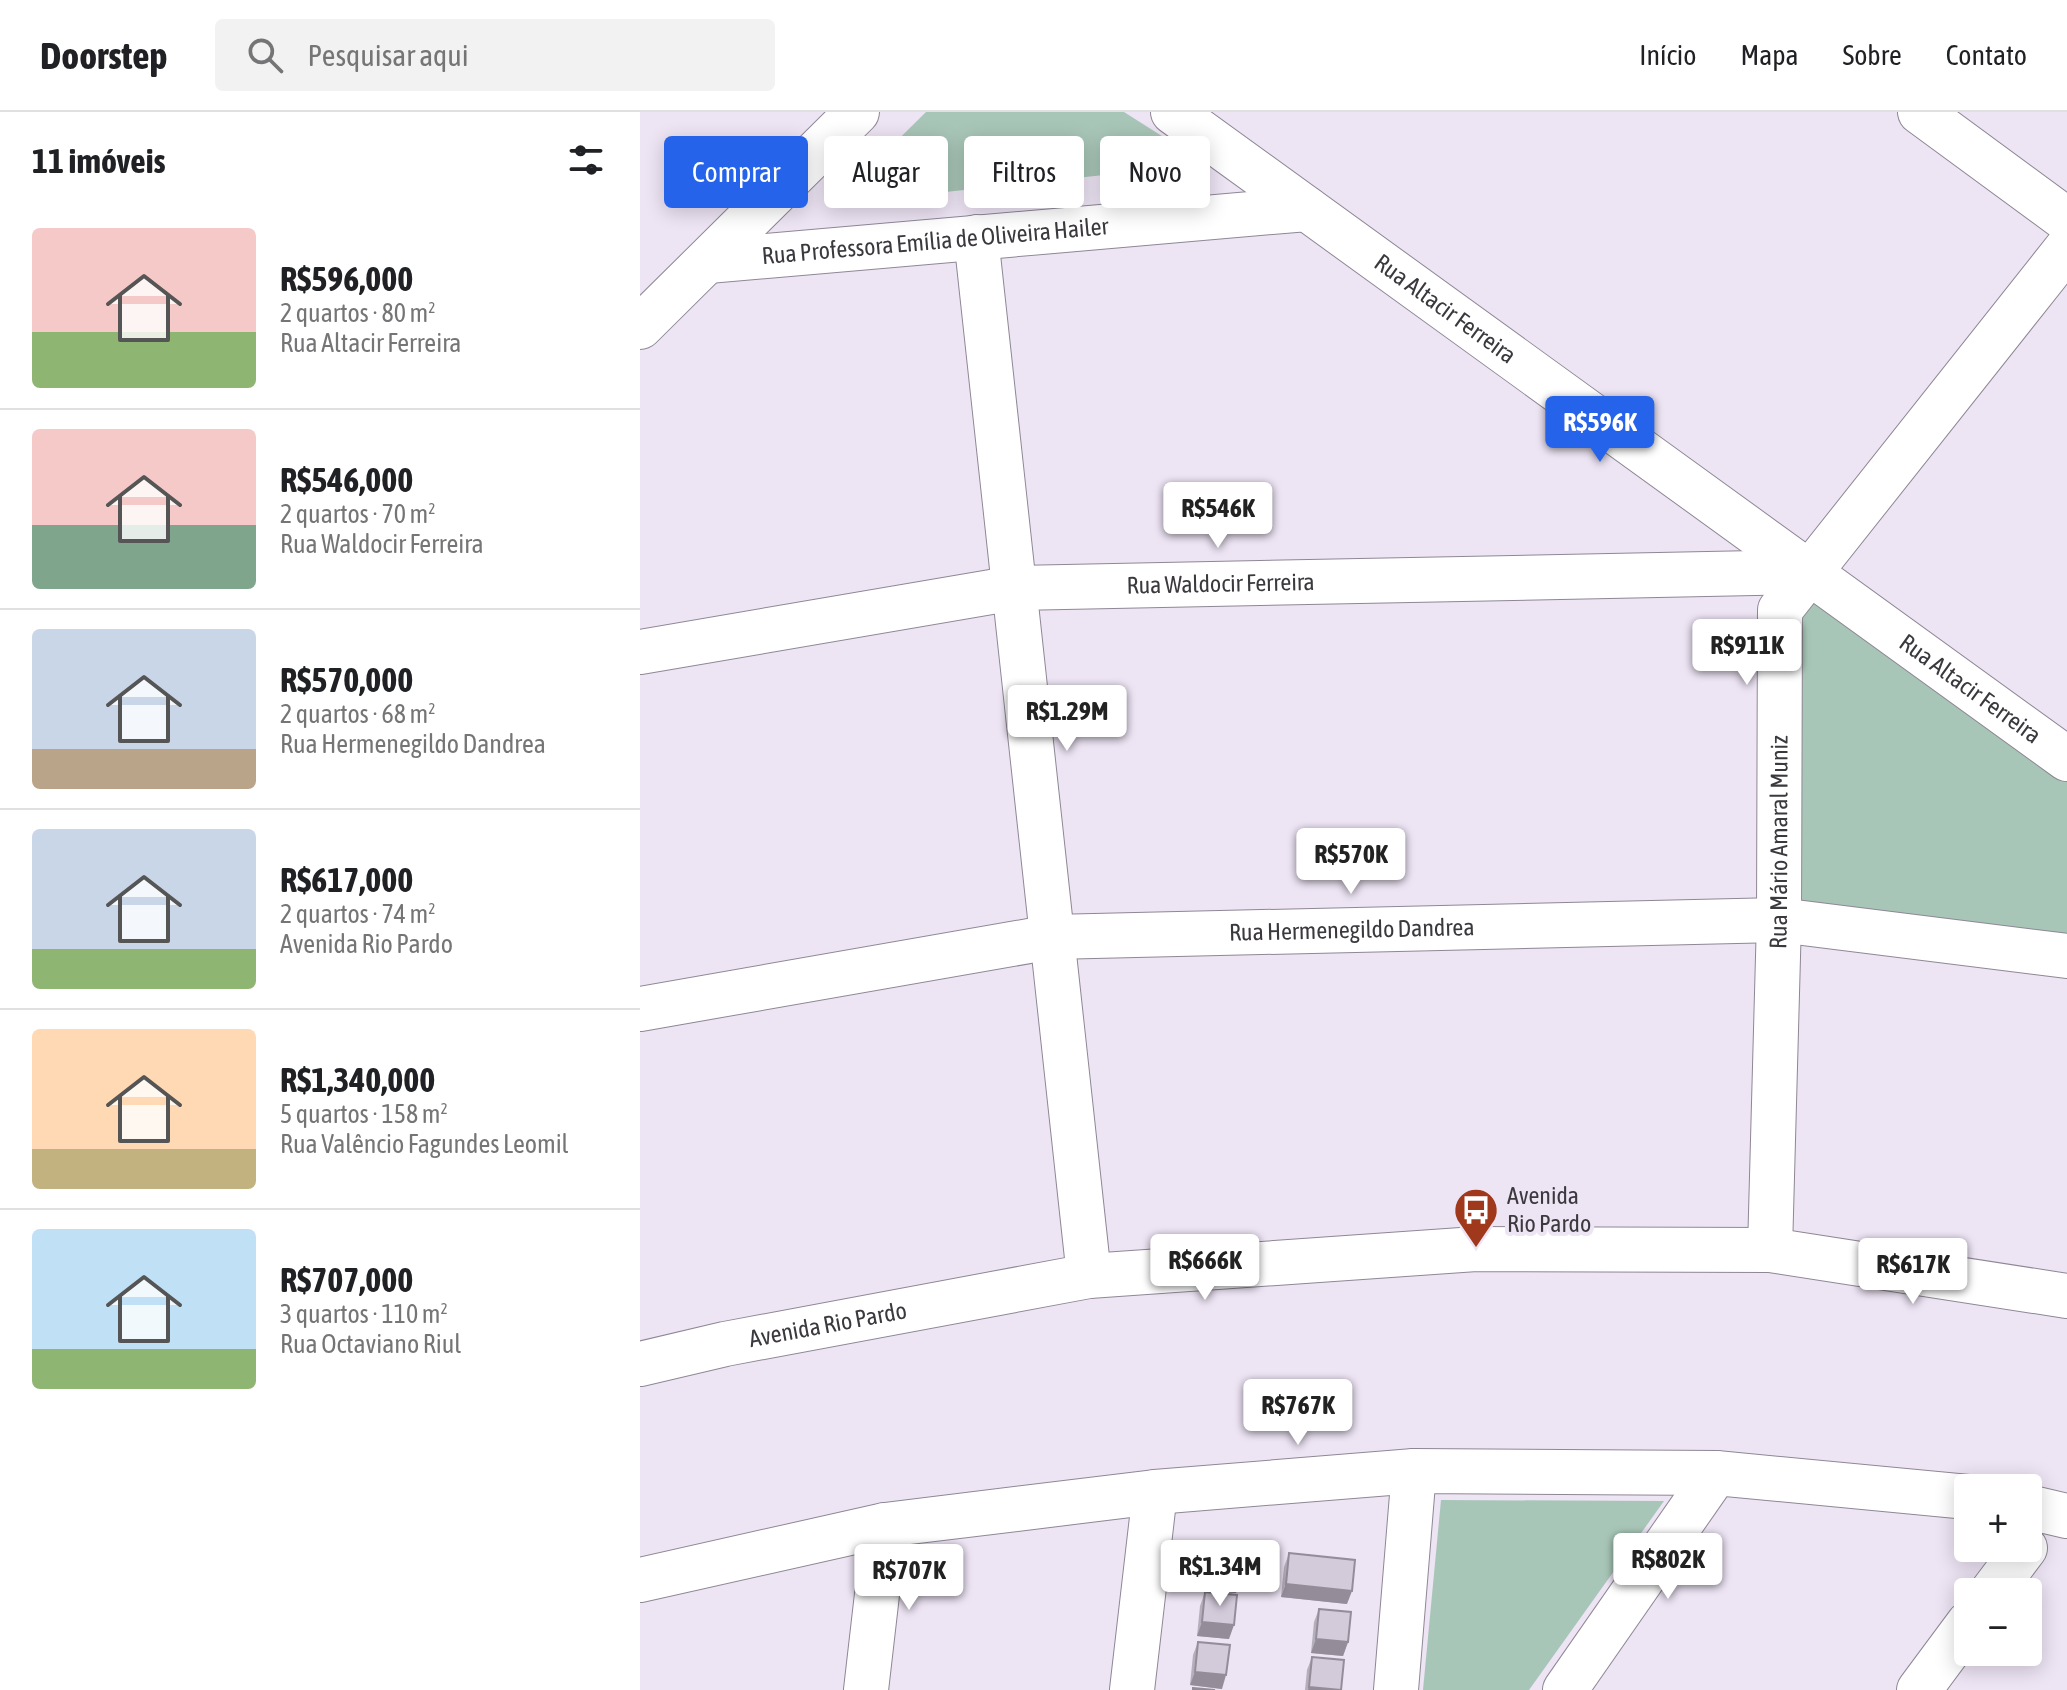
<!DOCTYPE html>
<html lang="pt">
<meta charset="utf-8">
<style>
:root{--surface:#fff;--page:#f2f2f2;--text:#202124;--muted:#757577;--line:#e0e0e0;--accent:#2563eb}
body{margin:0;font-family:"Asap Condensed",sans-serif;background:var(--page);color:var(--text);height:100vh;display:flex;flex-direction:column;font-size:30px;white-space:nowrap}
*{box-sizing:border-box;margin:0}
p{font-size:26px;color:var(--muted)}
.icon{flex:none;width:44px;height:44px;fill:none;stroke:currentColor;stroke-width:2;stroke-linecap:round;stroke-linejoin:round}
.map{position:relative;flex:1;overflow:hidden}
.drawer{display:flex;flex-direction:column;background:var(--surface);width:640px}
.drawer>*{flex:none}
.guide{position:absolute;left:24px;top:24px;width:760px;height:72px;display:flex;gap:16px}
.fabs{position:absolute;left:1314px;top:1362px;display:grid;gap:16px}
.fabs a{display:grid;place-items:center;width:88px;height:88px;border-radius:8px;background:var(--surface);box-shadow:0 4px 20px #0003;font-size:40px}
.price{position:absolute;translate:-50% -68px;padding:0 18px;border-radius:8px;background:#fff;color:#222;font-size:26px;line-height:52px;filter:drop-shadow(0 2px 4px #0008)}
.price::after{content:'';position:absolute;left:50%;top:48px;width:24px;height:18px;margin-left:-12px;background:inherit;clip-path:polygon(0 0,100% 0,50% 100%)}
.price.selected{background:var(--accent);color:#fff}
ul{padding:0;list-style:none}
li{display:flex;align-items:center;gap:24px;height:200px;padding:0 32px}
li+li{border-top:2px solid var(--line)}
li span{display:grid;place-items:center;flex:none;width:224px;height:160px;border-radius:8px;color:#555}
li>.icon{margin-inline-start:auto}
span .icon{width:96px;height:96px;fill:#fffc;stroke-width:1}
li b{font-size:34px}
h2{display:flex;justify-content:space-between;align-items:center;height:96px;padding:0 32px;font-size:34px}
.chip{padding:0 28px;border-radius:8px;background:var(--surface);box-shadow:0 4px 20px #0003;font-size:28px;line-height:72px}
.chip.selected{background:var(--accent);color:#fff}
header{display:flex;align-items:center;gap:48px;box-sizing:border-box;height:112px;padding:0 40px;background:var(--surface);border-bottom:2px solid var(--line)}
header strong{font-size:38px}
nav{display:flex;gap:44px;margin-inline-start:auto;font-size:28px}
.search{width:560px;height:72px;background:var(--page);display:flex;align-items:center;gap:20px;box-sizing:border-box;padding:0 28px;border-radius:8px;color:var(--muted);font-size:30px}
main{display:flex;flex:1;min-height:0}
.map>svg:first-child{display:block}
.green{fill:#a8c6b8}
.lines{fill:none;stroke-linecap:round;stroke-linejoin:round}
.minor-casing{stroke:#8f8795;stroke-width:46}
.minor{stroke:#fff;stroke-width:44}
.wall{fill:#b5aebb}
.shaded-wall{fill:#948d99}
.building{fill:#d3cada;stroke:#948d99;stroke-width:2}
.labels{text-anchor:middle;stroke-width:8;stroke-linejoin:round;paint-order:stroke}
.street-label{font-size:24px;fill:#3b383e;stroke:#ede4f4}
.poi-label{font-size:24px;fill:#3b383e;stroke:#ede4f4;text-anchor:start}
</style>
<header>
<strong>Doorstep</strong>
<div class="search"><svg class="icon" aria-label="search" viewBox="0 0 24 24"><circle cx="10" cy="10" r="6"/><path d="M15 15l6 6"/></svg>Pesquisar aqui</div>
<nav><a>Início</a><a>Mapa</a><a>Sobre</a><a>Contato</a></nav>
</header>
<main>
<section class="drawer">
<h2>11 imóveis<svg class="icon" aria-label="filters" viewBox="0 0 24 24"><path d="M4 7h16M4 17h16"/><circle cx="9" cy="7" r="2"/><circle cx="15" cy="17" r="2"/></svg></h2>
<ul>
<li><span style="background:linear-gradient(#f6c9c9 65%,#8fb573 0)"><svg class="icon" aria-label="home" viewBox="0 0 24 24"><path d="M3 11l9-7 9 7M6 9v11h12V9"/></svg></span><div><b>R$596,000</b><p>2 quartos · 80 m²</p><p>Rua Altacir Ferreira</p></div></li>
<li><span style="background:linear-gradient(#f6c9c9 60%,#7fa58c 0)"><svg class="icon" aria-label="home" viewBox="0 0 24 24"><path d="M3 11l9-7 9 7M6 9v11h12V9"/></svg></span><div><b>R$546,000</b><p>2 quartos · 70 m²</p><p>Rua Waldocir Ferreira</p></div></li>
<li><span style="background:linear-gradient(#c9d6e8 75%,#b9a48a 0)"><svg class="icon" aria-label="home" viewBox="0 0 24 24"><path d="M3 11l9-7 9 7M6 9v11h12V9"/></svg></span><div><b>R$570,000</b><p>2 quartos · 68 m²</p><p>Rua Hermenegildo Dandrea</p></div></li>
<li><span style="background:linear-gradient(#c9d6e8 75%,#8fb573 0)"><svg class="icon" aria-label="home" viewBox="0 0 24 24"><path d="M3 11l9-7 9 7M6 9v11h12V9"/></svg></span><div><b>R$617,000</b><p>2 quartos · 74 m²</p><p>Avenida Rio Pardo</p></div></li>
<li><span style="background:linear-gradient(#ffd9b3 75%,#c2b280 0)"><svg class="icon" aria-label="home" viewBox="0 0 24 24"><path d="M3 11l9-7 9 7M6 9v11h12V9"/></svg></span><div><b>R$1,340,000</b><p>5 quartos · 158 m²</p><p>Rua Valêncio Fagundes Leomil</p></div></li>
<li><span style="background:linear-gradient(#bfe0f5 75%,#8fb573 0)"><svg class="icon" aria-label="home" viewBox="0 0 24 24"><path d="M3 11l9-7 9 7M6 9v11h12V9"/></svg></span><div><b>R$707,000</b><p>3 quartos · 110 m²</p><p>Rua Octaviano Riul</p></div></li>
</ul>
</section>
<div class="map">
<svg width="1427" height="1578" viewBox="0 0 1427 1578">
<rect width="100%" height="100%" fill="#ede4f4"/>
<g class="green">
<path d="M 286,0 L 484,0 L 566,52 L 193,92 Z"/>
<path d="M 1168,465 L 1427,652 L 1427,839 L 1142,805 L 1143,500 Z"/>
<path d="M 801,1388 L 1024,1389 L 889,1578 L 783,1578 Z"/>
</g>
<g class="lines">
<g class="minor-casing">
<g id="minor">
<path id="s1" d="M 533,0 L 1427,647"/>
<path d="M 1280,0 L 1427,108"/>
<path d="M 336,125 L 449,1164"/>
<path id="s2" d="M 68,149 L 667,97"/>
<path d="M 0,215 L 217,0"/>
<path id="s3" d="M 0,540 L 375,476 L 1167,460"/>
<path id="s4" d="M 0,897 L 412,825 L 1139,808 L 1427,844"/>
<path id="s5" d="M 1130,1138 L 1139,808 L 1140,498 L 1427,136"/>
<path id="s6" d="M 0,1252 L 85,1232 L 449,1164 L 836,1137 L 1130,1138 L 1427,1184"/>
<path d="M 1388,1395 L 1427,1404"/>
<path d="M 0,1468 L 245,1413 L 515,1380 L 774,1359 L 1076,1361 L 1328,1385"/>
<path d="M 1352,1480 L 1385,1436"/>
<path d="M 226,1578 L 245,1413"/>
<path d="M 492,1578 L 515,1380"/>
<path d="M 756,1578 L 774,1359"/>
<path d="M 925,1578 L 1076,1361"/>
<path d="M 1279,1578 L 1328,1512"/>
</g>
</g>
<use href="#minor" class="minor"/>
</g>
<g class="wall">
<path d="M 572,1433 L 596,1481 L 564,1478 L 567,1447 Z"/>
<path d="M 649,1441 L 707,1492 L 641,1485 L 644,1455 Z"/>
<path d="M 565,1480 L 589,1527 L 557,1524 L 560,1494 Z"/>
<path d="M 679,1497 L 708,1530 L 703,1544 L 671,1541 L 674,1510 Z"/>
<path d="M 558,1530 L 582,1577 L 550,1573 L 553,1543 Z"/>
<path d="M 672,1545 L 701,1578 L 665,1578 L 667,1558 Z"/>
</g>
<g class="shaded-wall">
<path d="M 569,1464 L 601,1467 L 596,1481 L 564,1478 Z"/>
<path d="M 646,1472 L 712,1479 L 707,1492 L 641,1485 Z"/>
<path d="M 562,1510 L 594,1513 L 589,1527 L 557,1524 Z"/>
<path d="M 676,1527 L 708,1530 L 703,1544 L 671,1541 Z"/>
<path d="M 555,1560 L 586,1563 L 582,1577 L 550,1573 Z"/>
<path d="M 669,1575 L 698,1578 L 668,1578 Z"/>
</g>
<g class="building">
<path d="M 572,1433 L 604,1437 L 601,1467 L 569,1464 Z"/>
<path d="M 649,1441 L 715,1448 L 712,1479 L 646,1472 Z"/>
<path d="M 565,1480 L 597,1483 L 594,1513 L 562,1510 Z"/>
<path d="M 679,1497 L 711,1500 L 708,1530 L 676,1527 Z"/>
<path d="M 558,1530 L 590,1533 L 586,1563 L 555,1560 Z"/>
<path d="M 672,1545 L 704,1548 L 701,1578 L 669,1575 Z"/>
<path d="M 553,1576 L 575,1578 L 553,1578 Z"/>
</g>
<defs>
<g id="bus-pin" transform="scale(2.3)"><path d="M0 17L-7.5 6A9.5 9.5 0 1 1 7.5 6Z" fill="#a0381b" stroke="#ede4f4"/><path d="M-5-6H5V4H4V6H2V4H-2V6H-4V4H-5ZM-3.5-4V0h7V-4ZM-3.5 1.2v1.5H-2V1.2ZM2 1.2v1.5H3.5V1.2Z" fill="#fff"/></g>
</defs>
<g fill-rule="evenodd">
<use href="#bus-pin" x="836" y="1098"/>
</g>
<g class="labels">
<g class="street-label">
<text dy="8" stroke="none"><textPath href="#s2" startOffset="228">Rua Professora Emília de Oliveira Hailer</textPath></text>
<text dy="8" stroke="none"><textPath href="#s1" startOffset="336">Rua Altacir Ferreira</textPath></text>
<text dy="8" stroke="none"><textPath href="#s3" startOffset="586">Rua Waldocir Ferreira</textPath></text>
<text dy="8" stroke="none"><textPath href="#s1" startOffset="984">Rua Altacir Ferreira</textPath></text>
<text dy="8" stroke="none"><textPath href="#s5" startOffset="408">Rua Mário Amaral Muniz</textPath></text>
<text dy="8" stroke="none"><textPath href="#s4" startOffset="718">Rua Hermenegildo Dandrea</textPath></text>
<text dy="8" stroke="none"><textPath href="#s6" startOffset="192">Avenida Rio Pardo</textPath></text>
</g>
<g class="poi-label">
<text x="867" y="1092">Avenida<tspan x="867" dy="28">Rio Pardo</tspan></text>
</g>
</g>
</svg>
<div class="fabs">
<a>+</a>
<a>−</a>
</div>
<b class="price selected" style="left:960px;top:352px">R$596K</b>
<b class="price" style="left:578px;top:438px">R$546K</b>
<b class="price" style="left:1107px;top:575px">R$911K</b>
<b class="price" style="left:427px;top:641px">R$1.29M</b>
<b class="price" style="left:711px;top:784px">R$570K</b>
<b class="price" style="left:565px;top:1190px">R$666K</b>
<b class="price" style="left:1273px;top:1194px">R$617K</b>
<b class="price" style="left:658px;top:1335px">R$767K</b>
<b class="price" style="left:1028px;top:1489px">R$802K</b>
<b class="price" style="left:580px;top:1496px">R$1.34M</b>
<b class="price" style="left:269px;top:1500px">R$707K</b>
<div class="guide">
<a class="chip selected">Comprar</a>
<a class="chip">Alugar</a>
<a class="chip">Filtros</a>
<a class="chip">Novo</a>
</div>
</div>
</main>
